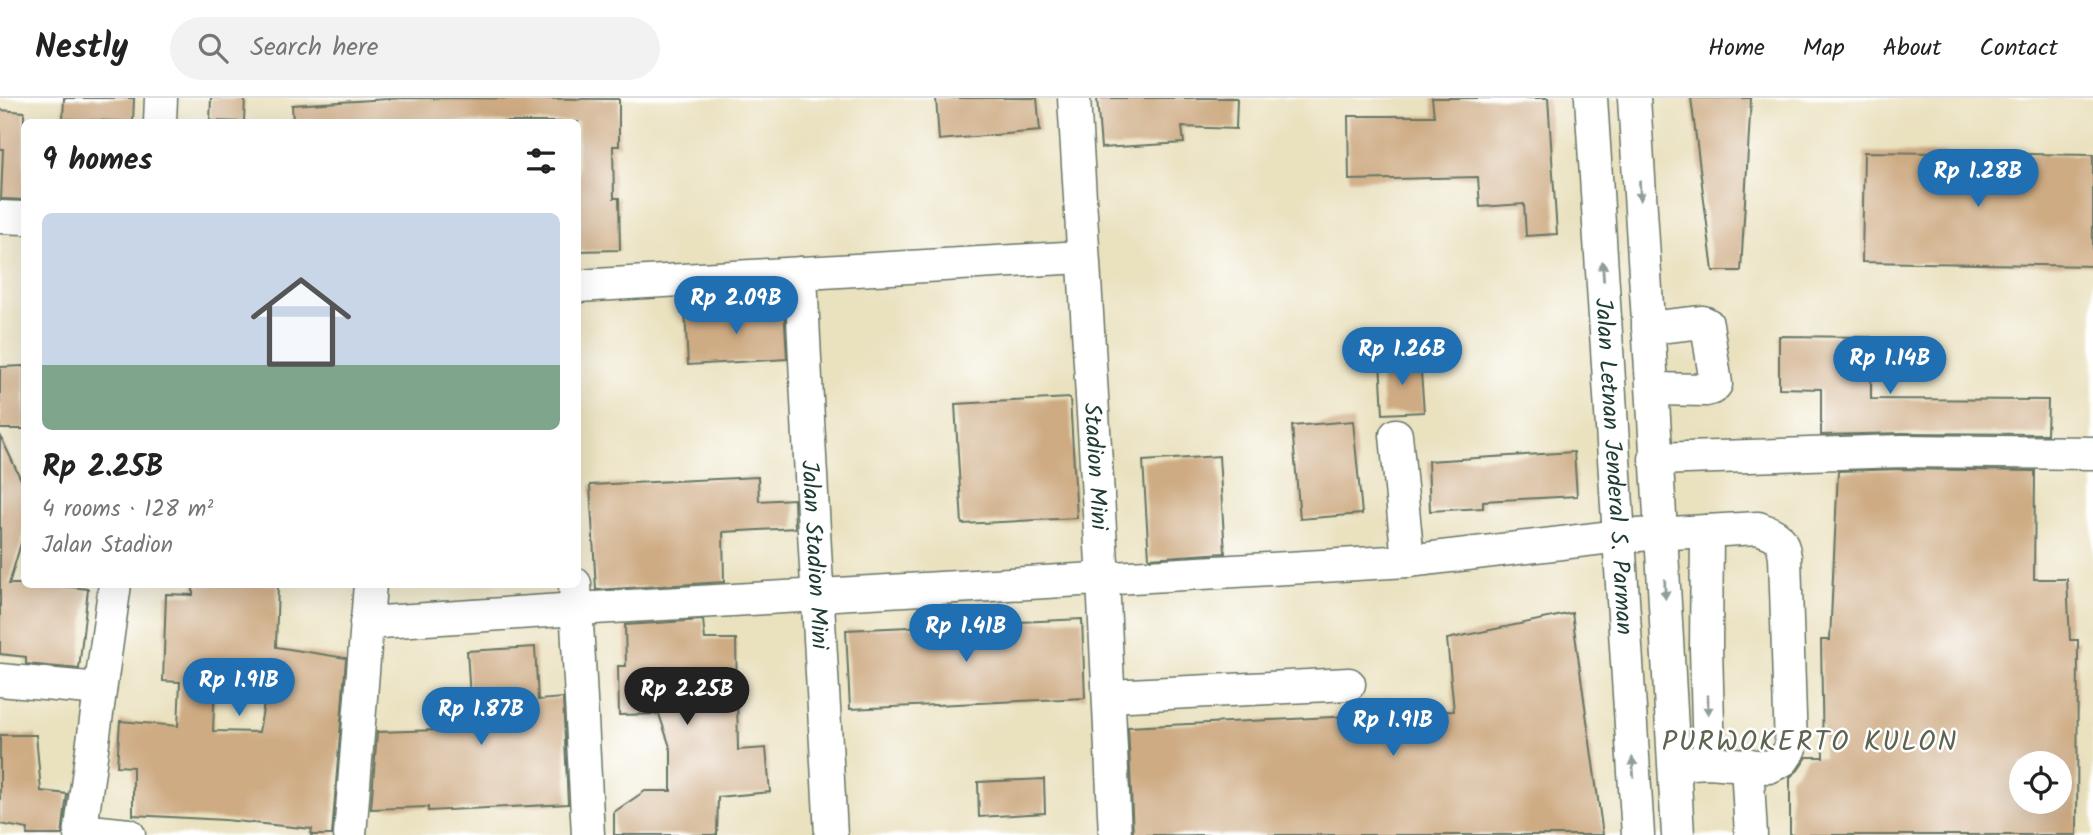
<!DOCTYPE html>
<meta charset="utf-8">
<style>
:root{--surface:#fff;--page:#f2f2f2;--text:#222;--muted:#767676;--line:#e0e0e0;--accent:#1f6fb2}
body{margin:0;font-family:Kalam,sans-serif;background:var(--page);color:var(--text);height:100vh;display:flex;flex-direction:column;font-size:26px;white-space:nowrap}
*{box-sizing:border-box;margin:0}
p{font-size:23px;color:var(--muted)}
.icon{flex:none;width:38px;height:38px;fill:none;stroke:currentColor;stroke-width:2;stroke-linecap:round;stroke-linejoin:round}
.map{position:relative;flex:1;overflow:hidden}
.drawer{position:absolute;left:21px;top:21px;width:560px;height:469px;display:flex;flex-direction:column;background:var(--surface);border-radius:10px;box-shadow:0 7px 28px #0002}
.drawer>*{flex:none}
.controls{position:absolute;left:2009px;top:653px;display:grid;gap:14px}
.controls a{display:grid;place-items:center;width:63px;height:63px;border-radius:50%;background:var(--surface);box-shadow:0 7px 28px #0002;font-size:35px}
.price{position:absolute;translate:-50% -60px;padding:0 16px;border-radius:24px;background:var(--accent);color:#fff;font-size:23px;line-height:46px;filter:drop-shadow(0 2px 4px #0008)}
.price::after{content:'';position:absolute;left:50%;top:42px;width:21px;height:16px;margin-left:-10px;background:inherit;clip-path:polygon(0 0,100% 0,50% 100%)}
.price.current{background:#222;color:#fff}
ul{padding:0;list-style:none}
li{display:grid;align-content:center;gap:14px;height:371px;padding:0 21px}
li+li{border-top:2px solid var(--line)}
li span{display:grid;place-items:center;height:217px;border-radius:10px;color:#555}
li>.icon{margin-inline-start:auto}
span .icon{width:126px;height:126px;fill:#fffc;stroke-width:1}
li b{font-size:30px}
h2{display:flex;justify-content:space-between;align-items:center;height:84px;padding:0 21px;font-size:30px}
header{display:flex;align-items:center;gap:42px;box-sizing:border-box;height:98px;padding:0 35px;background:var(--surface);border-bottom:2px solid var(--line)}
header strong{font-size:33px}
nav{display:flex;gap:38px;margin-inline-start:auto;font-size:24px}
.search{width:490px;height:63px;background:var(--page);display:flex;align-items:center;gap:18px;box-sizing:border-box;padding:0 24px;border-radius:38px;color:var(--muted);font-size:26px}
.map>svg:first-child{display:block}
.building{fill:#ceab83;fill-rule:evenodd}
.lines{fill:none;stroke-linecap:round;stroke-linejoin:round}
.minor-casing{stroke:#667665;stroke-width:35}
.minor{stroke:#fff;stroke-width:32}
.oneway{fill:#8f9e9a}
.labels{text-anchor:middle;stroke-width:5;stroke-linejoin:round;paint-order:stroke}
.street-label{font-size:24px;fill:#1f3d34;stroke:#fff}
.quarter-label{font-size:28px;letter-spacing:2px;fill:#5c6450;stroke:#fff}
</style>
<header>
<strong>Nestly</strong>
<div class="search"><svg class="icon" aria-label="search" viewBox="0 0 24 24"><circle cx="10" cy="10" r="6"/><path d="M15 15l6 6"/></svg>Search here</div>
<nav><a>Home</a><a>Map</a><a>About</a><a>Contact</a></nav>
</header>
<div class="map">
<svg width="2093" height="737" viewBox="0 0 2093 737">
<rect width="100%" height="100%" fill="#fff"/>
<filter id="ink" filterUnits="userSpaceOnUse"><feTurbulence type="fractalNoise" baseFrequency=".0143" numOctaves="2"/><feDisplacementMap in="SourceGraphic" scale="14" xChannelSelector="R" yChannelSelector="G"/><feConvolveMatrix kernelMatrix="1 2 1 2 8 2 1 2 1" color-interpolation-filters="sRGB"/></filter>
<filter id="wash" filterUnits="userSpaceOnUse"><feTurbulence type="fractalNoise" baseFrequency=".00686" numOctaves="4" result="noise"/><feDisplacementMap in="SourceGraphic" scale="28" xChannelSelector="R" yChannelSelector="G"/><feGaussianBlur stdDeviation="1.57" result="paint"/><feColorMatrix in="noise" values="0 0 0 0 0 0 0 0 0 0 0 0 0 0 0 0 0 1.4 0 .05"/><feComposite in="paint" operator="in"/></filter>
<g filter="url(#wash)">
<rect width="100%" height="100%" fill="#eae1bf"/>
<g id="blocks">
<g class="building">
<path d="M 64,0 L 134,0 L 133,24 L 63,21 Z"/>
<path d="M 211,0 L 245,0 L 244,24 L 210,23 Z"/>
<path d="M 404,0 L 619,1 L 619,48 L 613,48 L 614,100 L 619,100 L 620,152 L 578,153 L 578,24 L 293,24 L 292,7 Z"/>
<path d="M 936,0 L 1037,0 L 1040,33 L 939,42 Z"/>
<path d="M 1097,0 L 1237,0 L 1236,31 L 1182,29 L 1184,45 L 1101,50 Z"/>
<path d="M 1432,0 L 1548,0 L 1557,136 L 1526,138 L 1524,106 L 1480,109 L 1478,79 L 1349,82 L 1348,18 L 1434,18 Z"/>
<path d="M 1691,0 L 1751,0 L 1741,173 L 1713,173 Z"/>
<path d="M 0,12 L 24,14 L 24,102 L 1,101 L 3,51 L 0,51 Z"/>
<path d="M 1864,54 L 2093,57 L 2093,168 L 1862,164 Z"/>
<path d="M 784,209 L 787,261 L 688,267 L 685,214 Z"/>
<path d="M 1779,238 L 1871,239 L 1871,301 L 2048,302 L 2047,336 L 1902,335 L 1821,337 L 1821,291 L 1779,290 Z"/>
<path d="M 1420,261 L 1424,314 L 1383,316 L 1380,263 Z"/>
<path d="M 24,268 L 24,331 L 0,331 L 0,269 Z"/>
<path d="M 1070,300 L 1077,420 L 962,426 L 955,306 Z"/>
<path d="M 1353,323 L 1362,416 L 1300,421 L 1292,328 Z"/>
<path d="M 0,337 L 24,388 L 24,435 L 9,486 L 46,486 L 88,491 L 79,571 L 26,566 L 26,559 L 0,556 Z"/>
<path d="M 1574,354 L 1577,398 L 1483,403 L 1483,410 L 1430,413 L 1428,363 Z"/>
<path d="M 1219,358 L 1225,455 L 1149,460 L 1143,363 Z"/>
<path d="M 1902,371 L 2035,373 L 2034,481 L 2067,481 L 2070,542 L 2078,542 L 2077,737 L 1790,737 L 1790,679 L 1798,672 L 1807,659 L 1823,659 L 1821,542 L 1830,542 L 1838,373 ZM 2021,665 L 2060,665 L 2060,704 L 2021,704 Z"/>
<path d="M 758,379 L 759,403 L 794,401 L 795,430 L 723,434 L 724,484 L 596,492 L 590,387 Z"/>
<path d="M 193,486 L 278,486 L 276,549 L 346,560 L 332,737 L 311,737 L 312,731 L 225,722 L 133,717 L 133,669 L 117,668 L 120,623 L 178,628 L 180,584 L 163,583 L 166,496 L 193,497 ZM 215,587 L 267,589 L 259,634 L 213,633 Z"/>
<path d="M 1572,515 L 1603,737 L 1133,737 L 1128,629 L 1454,613 L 1447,541 Z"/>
<path d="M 1082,521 L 1085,600 L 850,611 L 846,532 Z"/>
<path d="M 703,522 L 705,541 L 736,541 L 738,652 L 766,650 L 770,694 L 718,699 L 717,737 L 614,737 L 614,714 L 645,693 L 671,693 L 671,652 L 659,616 L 619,617 L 618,568 L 626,568 L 625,527 Z"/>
<path d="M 535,549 L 538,602 L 563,600 L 568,706 L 428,713 L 428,709 L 371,711 L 377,634 L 472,631 L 467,553 Z"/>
<path d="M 0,637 L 36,637 L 41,693 L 67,696 L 62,737 L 27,737 L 28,731 L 0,726 Z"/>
<path d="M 1044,681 L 1045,715 L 979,719 L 978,684 Z"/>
</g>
</g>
</g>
<g filter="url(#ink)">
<use href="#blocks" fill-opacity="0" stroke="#667665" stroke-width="2"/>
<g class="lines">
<g class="minor-casing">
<g id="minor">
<path id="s1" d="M 1074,0 L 1103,481 L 1115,737"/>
<path id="s2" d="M 1591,0 L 1638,737"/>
<path d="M 1634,0 C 1650,246 1665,491 1678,737"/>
<path d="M 160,24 L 161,0"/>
<path d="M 0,119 L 24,120"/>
<path id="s3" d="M 801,175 C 809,363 821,550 831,737"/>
<path d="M 578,188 L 1082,159"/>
<path d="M 1648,230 L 1703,224 L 1707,226 L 1716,286 L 1713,290 L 1706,292 L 1653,291"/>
<path d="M 1396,337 L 1408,463"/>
<path d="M 1655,361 L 1902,353 L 2093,355"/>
<path d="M 1707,433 L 1706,550 L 1709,664"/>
<path d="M 575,486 L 588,737"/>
<path d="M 366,525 L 577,511 L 1408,463 L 1620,438 L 1758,430 C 1777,437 1782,438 1785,459 L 1791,650 L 1783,662 L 1769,669 L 1709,664 L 1675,666"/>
<path d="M 0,582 L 100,591"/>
<path d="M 1109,598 L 1349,586"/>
<path d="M 1747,666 L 1751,737"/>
<path d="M 81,732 L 129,737"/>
<path d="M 80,737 L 115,486"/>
<path d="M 350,737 L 370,486"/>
</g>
</g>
<use href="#minor" class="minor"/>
</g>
<defs><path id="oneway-solid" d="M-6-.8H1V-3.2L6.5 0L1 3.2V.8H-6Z" transform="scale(1.75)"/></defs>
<g class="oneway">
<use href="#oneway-solid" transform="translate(1640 93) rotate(87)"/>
<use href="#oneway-solid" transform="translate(1603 173) rotate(-94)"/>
<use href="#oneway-solid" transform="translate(1665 491) rotate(88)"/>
<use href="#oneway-solid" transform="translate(1708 607) rotate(89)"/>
<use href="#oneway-solid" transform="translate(1633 669) rotate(-94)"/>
</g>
</g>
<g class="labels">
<g class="street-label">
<text dy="8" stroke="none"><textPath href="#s1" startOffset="369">Stadion Mini</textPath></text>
<text dy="8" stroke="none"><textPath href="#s2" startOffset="369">Jalan Letnan Jenderal S. Parman</textPath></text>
<text dy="8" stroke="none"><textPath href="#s3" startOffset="282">Jalan Stadion Mini</textPath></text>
</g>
<g class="quarter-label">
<text x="1810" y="652">PURWOKERTO KULON</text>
</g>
</g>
</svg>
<div class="controls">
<a><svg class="icon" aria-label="locate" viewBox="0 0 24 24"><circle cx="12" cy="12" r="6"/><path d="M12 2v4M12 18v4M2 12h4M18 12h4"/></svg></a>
</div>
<b class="price" style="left:1978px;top:111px">Rp 1.28B</b>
<b class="price" style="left:736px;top:238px">Rp 2.09B</b>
<b class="price" style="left:1402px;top:289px">Rp 1.26B</b>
<b class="price" style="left:1890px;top:298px">Rp 1.14B</b>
<b class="price" style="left:966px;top:566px">Rp 1.41B</b>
<b class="price" style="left:239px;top:620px">Rp 1.91B</b>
<b class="price current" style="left:687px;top:629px">Rp 2.25B</b>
<b class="price" style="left:481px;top:649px">Rp 1.87B</b>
<b class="price" style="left:1393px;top:660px">Rp 1.91B</b>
<section class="drawer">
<h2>9 homes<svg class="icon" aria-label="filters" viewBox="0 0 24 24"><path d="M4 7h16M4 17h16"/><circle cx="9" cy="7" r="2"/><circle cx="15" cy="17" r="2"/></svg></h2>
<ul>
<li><span style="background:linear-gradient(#c9d6e8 70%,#7fa58c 0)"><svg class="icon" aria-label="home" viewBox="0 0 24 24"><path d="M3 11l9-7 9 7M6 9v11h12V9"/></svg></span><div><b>Rp 2.25B</b><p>4 rooms · 128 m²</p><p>Jalan Stadion</p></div></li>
</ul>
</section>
</div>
